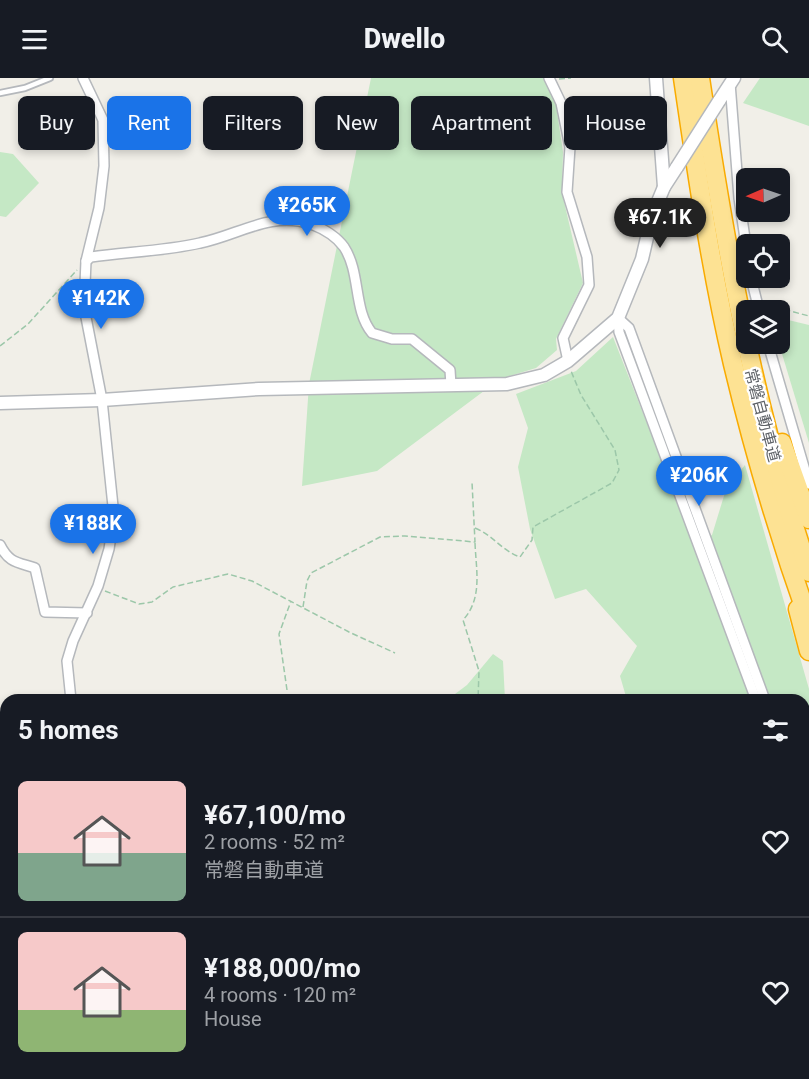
<!DOCTYPE html>
<meta charset="utf-8">
<style>
:root{--surface:#171b24;--page:#20242c;--text:#f1f3f6;--muted:#9ea1a6;--line:#363941;--accent:#1a73e8}
body{margin:0;font-family:Roboto,"Noto Sans JP",sans-serif;background:var(--page);color:var(--text);height:100vh;display:flex;flex-direction:column;font-size:22px;white-space:nowrap}
*{box-sizing:border-box;margin:0}
p{font-size:20px;color:var(--muted)}
.icon{flex:none;width:33px;height:33px;fill:none;stroke:currentColor;stroke-width:2;stroke-linecap:round;stroke-linejoin:round}
.map{position:relative;flex:1;overflow:hidden}
.side{position:absolute;left:0px;top:616px;width:810px;height:386px;display:flex;flex-direction:column;background:var(--surface);border-radius:18px 18px 0 0;box-shadow:0 3px 9px #0003}
.side>*{flex:none}
.top-card{position:absolute;left:18px;top:18px;width:774px;height:54px;display:flex;gap:12px}
.needle{width:39px;rotate:268deg}
.tools{position:absolute;left:736px;top:90px;display:grid;gap:12px}
.tools a{display:grid;place-items:center;width:54px;height:54px;border-radius:9px;background:var(--surface);box-shadow:0 3px 9px #0003;font-size:30px}
.price{position:absolute;translate:-50% -51px;padding:0 14px;border-radius:21px;background:var(--accent);color:#fff;font-size:20px;line-height:39px;filter:drop-shadow(0 2px 3px #0008)}
.price::after{content:'';position:absolute;left:50%;top:36px;width:18px;height:14px;margin-left:-9px;background:inherit;clip-path:polygon(0 0,100% 0,50% 100%)}
.price.on{background:#222;color:#fff}
ul{padding:0;list-style:none}
li{display:flex;align-items:center;gap:18px;height:150px;padding:0 18px}
li+li{border-top:2px solid var(--line)}
li span{display:grid;place-items:center;flex:none;width:168px;height:120px;border-radius:9px;color:#555}
li>.icon{margin-inline-start:auto}
span .icon{width:72px;height:72px;fill:#fffc;stroke-width:1}
li b{font-size:26px}
h2{display:flex;justify-content:space-between;align-items:center;height:72px;padding:0 18px;font-size:26px}
.tag{padding:0 21px;border-radius:9px;background:var(--surface);box-shadow:0 3px 9px #0003;font-size:21px;line-height:54px}
.tag.on{background:var(--accent);color:#fff}
header{display:flex;justify-content:space-between;align-items:center;height:78px;padding:0 18px;background:var(--surface);font-size:27px;font-weight:800}
.map>svg:first-child{display:block}
.green{fill:#c5e8c5}
.lines{fill:none;stroke-linecap:round;stroke-linejoin:round}
.service-casing{stroke:#b5b8bc;stroke-width:8}
.minor-casing{stroke:#b5b8bc;stroke-width:12}
.tertiary-casing{stroke:#b5b8bc;stroke-width:15}
.motorway-casing{stroke:#f9ab00;stroke-width:21}
.path{stroke:#9cc7a9;stroke-width:1.5;stroke-dasharray:6 3;stroke-linecap:butt}
.service{stroke:#fff;stroke-width:4.5}
.minor{stroke:#fff;stroke-width:9}
.tertiary{stroke:#fff;stroke-width:12}
.motorway{stroke:#fde293;stroke-width:18}
.tertiary-bridge-casing{stroke:#b5b8bc;stroke-width:15;stroke-linecap:butt}
.tertiary-bridge{stroke:#fff;stroke-width:12}
.labels{text-anchor:middle;stroke-width:4.5;stroke-linejoin:round;paint-order:stroke}
.street-label{font-size:16px;fill:#5f6368;stroke:#fff}
</style>
<header><svg class="icon" aria-label="menu" viewBox="0 0 24 24"><path d="M4 6h16M4 12h16M4 18h16"/></svg>Dwello<svg class="icon" aria-label="search" viewBox="0 0 24 24"><circle cx="10" cy="10" r="6"/><path d="M15 15l6 6"/></svg></header>
<div class="map">
<svg width="809" height="1001" viewBox="0 0 809 1001">
<rect width="100%" height="100%" fill="#f1efe8"/>
<g class="green">
<path d="M 371,0 L 545,0 L 556,27 L 563,74 L 562,115 L 583,205 L 556,261 L 557,272 L 536,290 L 500,301 L 377,393 L 302,408 L 309,306 Z"/>
<path d="M 760,0 L 809,0 L 809,48 L 743,25 Z"/>
<path d="M 0,74 L 13,76 L 39,105 L 6,139 L 0,138 Z"/>
<path d="M 780,240 L 809,247 L 809,365 L 779,266 Z"/>
<path d="M 613,259 L 695,467 L 712,457 L 727,408 L 745,387 L 809,611 L 809,715 L 804,732 L 804,622 L 627,622 L 620,598 L 637,568 L 586,511 L 555,521 L 530,451 L 518,389 L 528,350 L 516,316 L 576,293 Z"/>
<path d="M 493,576 L 503,583 L 505,622 L 447,622 L 467,607 Z"/>
<path d="M 0,819 L 6,821 L 6,996 L 259,996 L 259,1001 L 0,1001 Z"/>
<path d="M 362,996 L 675,996 L 673,1001 L 361,1001 Z"/>
</g>
<g class="lines">
<g class="service-casing">
<path id="service" d="M 0,15 L 25,10 L 50,0"/>
</g>
<g class="minor-casing">
<g id="minor">
<path d="M 549,0 L 561,25 L 570,69 L 567,114 L 587,179 L 589,207 L 563,260 L 568,283"/>
<path d="M 730,5 L 739,120 L 747,174"/>
<path d="M 86,183 L 91,179 C 127,174 165,173 200,165 C 239,157 270,133 311,146 C 324,151 336,158 344,169 C 361,195 353,232 372,255 L 392,261 L 412,261 L 450,292 L 451,307"/>
<path d="M 751,200 L 759,232"/>
<path d="M 618,240 L 629,250 L 765,622"/>
<path d="M 618,240 L 619,254 L 756,622"/>
<path d="M 768,266 L 809,406"/>
<path d="M 0,467 C 9,485 17,484 35,490 L 45,534 L 87,535"/>
<path d="M 71,622 L 67,583 L 73,563 L 98,508 L 109,471 L 114,438 L 102,322 L 84,229 L 86,183 L 99,130 L 104,88 L 103,42 L 83,0"/>
<path d="M 0,641 L 6,640"/>
<path d="M 0,716 L 6,711"/>
<path d="M 804,957 L 809,956"/>
<path d="M 347,996 L 355,1001"/>
<path d="M 679,996 L 686,1001"/>
<path d="M 632,1001 L 647,996"/>
<path d="M 738,1001 L 739,996"/>
<path d="M 748,1001 L 749,996"/>
</g>
</g>
<g class="tertiary-casing">
<g id="tertiary">
<path d="M 656,0 L 664,109"/>
<path d="M 719,23 L 734,0"/>
<path d="M 0,325 L 102,322 L 259,311 L 507,306 L 544,297 L 568,283 L 618,240 L 642,181 L 652,138 L 664,109 L 677,89"/>
</g>
</g>
<g class="motorway-casing">
<g id="motorway">
<path d="M 683,0 C 697,96 711,192 733,286 C 754,374 779,459 809,543"/>
<path d="M 700,0 C 725,167 754,333 809,494"/>
<path d="M 782,365 L 809,441"/>
<path d="M 798,531 L 809,573"/>
</g>
</g>
<g class="path">
<path d="M 559,1 L 571,0"/>
<path d="M 767,227 L 809,238"/>
<path d="M 0,268 L 28,246 L 77,192"/>
<path d="M 475,450 C 493,457 502,473 520,479 L 532,462 L 533,449 L 612,405 L 619,392 L 615,372 L 581,317 L 571,293"/>
<path d="M 475,465 C 476,492 483,520 463,542 L 479,593 L 478,622"/>
<path d="M 105,513 L 139,526 L 152,524 L 173,509 L 228,496 L 252,503 L 349,554 L 395,575"/>
<path d="M 303,529 L 307,503 L 311,495 L 380,459 L 405,458 L 475,464 L 472,404"/>
<path d="M 287,612 L 279,556 L 291,523"/>
<path d="M 43,1001 L 46,996"/>
<path d="M 439,1001 L 439,996"/>
</g>
<use href="#service" class="service"/>
<use href="#minor" class="minor"/>
<use href="#tertiary" class="tertiary"/>
<use href="#motorway" class="motorway"/>
<g class="tertiary-bridge-casing">
<path id="tertiary-bridge" d="M 677,89 L 719,23"/>
</g>
<use href="#tertiary-bridge" class="tertiary-bridge"/>
</g>
<g class="labels">
<g class="street-label">
<text transform="translate(763 337) rotate(75)" y="6">常磐自動車道</text>
</g>
</g>
</svg>
<div class="tools">
<a><svg class="needle" viewBox="-14 -14 28 28"><path d="M0-13l5 13h-10z" fill="#e53935"/><path d="M0 13l5-13h-10z" fill="#9ea1a6"/></svg></a>
<a><svg class="icon" aria-label="locate" viewBox="0 0 24 24"><circle cx="12" cy="12" r="6"/><path d="M12 2v4M12 18v4M2 12h4M18 12h4"/></svg></a>
<a><svg class="icon" aria-label="layers" viewBox="0 0 24 24"><path d="M12 4l9 5-9 5-9-5zM3 14l9 5 9-5"/></svg></a>
</div>
<b class="price" style="left:307px;top:159px">¥265K</b>
<b class="price on" style="left:660px;top:171px">¥67.1K</b>
<b class="price" style="left:101px;top:252px">¥142K</b>
<b class="price" style="left:699px;top:429px">¥206K</b>
<b class="price" style="left:93px;top:477px">¥188K</b>
<div class="top-card">
<a class="tag">Buy</a>
<a class="tag on">Rent</a>
<a class="tag">Filters</a>
<a class="tag">New</a>
<a class="tag">Apartment</a>
<a class="tag">House</a>
</div>
<section class="side">
<h2>5 homes<svg class="icon" aria-label="filters" viewBox="0 0 24 24"><path d="M4 7h16M4 17h16"/><circle cx="9" cy="7" r="2"/><circle cx="15" cy="17" r="2"/></svg></h2>
<ul>
<li><span style="background:linear-gradient(#f6c9c9 60%,#7fa58c 0)"><svg class="icon" aria-label="home" viewBox="0 0 24 24"><path d="M3 11l9-7 9 7M6 9v11h12V9"/></svg></span><div><b>¥67,100/mo</b><p>2 rooms · 52 m²</p><p>常磐自動車道</p></div><svg class="icon" aria-label="heart" viewBox="0 0 24 24"><path d="M12 20l-8-8c-3-5 5-10 8-4 3-6 11-1 8 4z"/></svg></li>
<li><span style="background:linear-gradient(#f6c9c9 65%,#8fb573 0)"><svg class="icon" aria-label="home" viewBox="0 0 24 24"><path d="M3 11l9-7 9 7M6 9v11h12V9"/></svg></span><div><b>¥188,000/mo</b><p>4 rooms · 120 m²</p><p>House</p></div><svg class="icon" aria-label="heart" viewBox="0 0 24 24"><path d="M12 20l-8-8c-3-5 5-10 8-4 3-6 11-1 8 4z"/></svg></li>
</ul>
</section>
</div>
